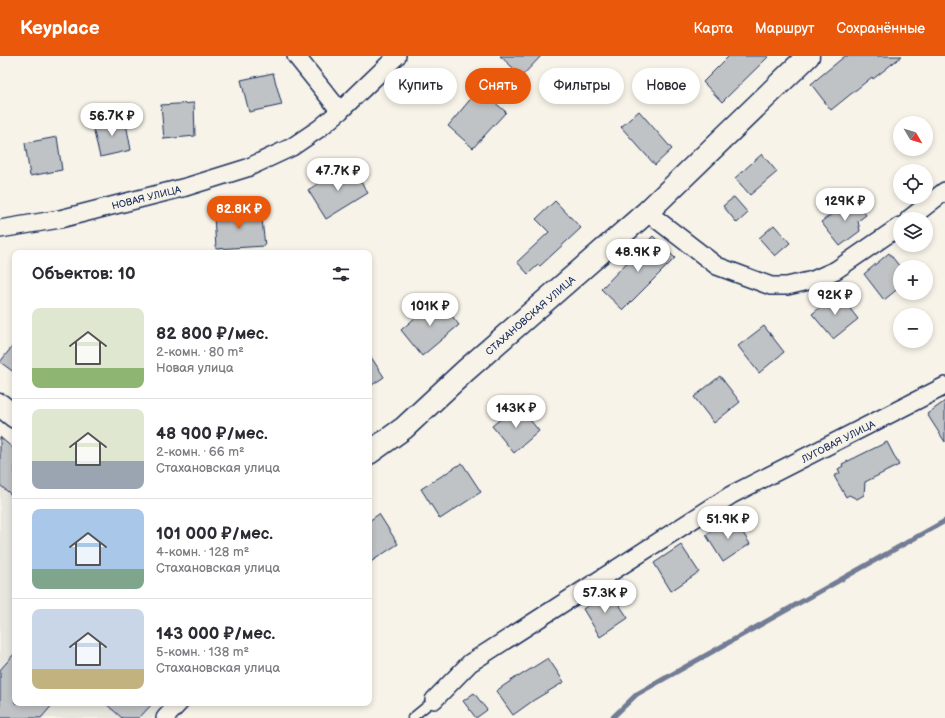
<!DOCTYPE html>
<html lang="ru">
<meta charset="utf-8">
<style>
:root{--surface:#fff;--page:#f7f7f7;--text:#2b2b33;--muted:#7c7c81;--line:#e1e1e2;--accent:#ea580c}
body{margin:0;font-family:"Balsamiq Sans",sans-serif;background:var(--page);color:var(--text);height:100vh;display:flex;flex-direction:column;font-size:15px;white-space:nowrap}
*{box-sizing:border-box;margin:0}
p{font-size:13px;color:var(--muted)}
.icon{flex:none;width:22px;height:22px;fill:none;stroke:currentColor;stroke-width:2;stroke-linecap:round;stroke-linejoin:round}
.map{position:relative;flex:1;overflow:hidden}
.side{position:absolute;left:12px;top:194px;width:360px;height:456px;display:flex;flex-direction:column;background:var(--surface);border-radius:8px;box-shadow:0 2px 6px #0003}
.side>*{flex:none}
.hud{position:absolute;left:384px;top:12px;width:380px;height:36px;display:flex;gap:8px}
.needle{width:26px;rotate:128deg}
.tools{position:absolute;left:893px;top:60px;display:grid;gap:8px}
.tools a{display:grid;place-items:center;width:40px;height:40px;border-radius:50%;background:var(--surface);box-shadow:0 2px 6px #0003;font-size:20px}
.price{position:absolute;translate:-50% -34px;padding:0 9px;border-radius:14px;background:#fff;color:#222;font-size:13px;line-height:26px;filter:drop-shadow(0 1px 2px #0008)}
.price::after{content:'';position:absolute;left:50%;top:24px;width:12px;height:9px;margin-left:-6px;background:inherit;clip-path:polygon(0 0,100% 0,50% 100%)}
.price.active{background:var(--accent);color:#fff}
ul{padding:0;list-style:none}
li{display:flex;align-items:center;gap:12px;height:100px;padding:0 20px}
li+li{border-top:1px solid var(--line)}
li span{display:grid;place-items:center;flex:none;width:112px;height:80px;border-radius:8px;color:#555}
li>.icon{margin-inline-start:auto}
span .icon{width:48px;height:48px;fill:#fffc;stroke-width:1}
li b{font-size:17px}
h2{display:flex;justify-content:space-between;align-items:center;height:48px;padding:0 20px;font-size:17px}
.tag{padding:0 14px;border-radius:18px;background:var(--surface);box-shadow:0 2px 6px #0003;font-size:14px;line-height:36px}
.tag.active{background:var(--accent);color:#fff}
header{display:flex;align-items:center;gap:24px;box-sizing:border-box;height:56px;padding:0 20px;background:var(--accent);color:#fff}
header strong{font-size:19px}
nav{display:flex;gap:22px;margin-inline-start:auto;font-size:14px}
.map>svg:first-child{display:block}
.built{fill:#e6e5de}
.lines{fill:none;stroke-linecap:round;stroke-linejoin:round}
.stream{stroke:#727c95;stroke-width:5}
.building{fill:#c0c3c5;stroke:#1b2f5e}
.lane-casing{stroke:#1b2f5e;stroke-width:11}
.street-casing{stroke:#1b2f5e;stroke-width:20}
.secondary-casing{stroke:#1b2f5e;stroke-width:25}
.lane{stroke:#f7f3e8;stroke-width:8}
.street{stroke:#f7f3e8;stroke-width:17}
.secondary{stroke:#f7f3e8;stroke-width:22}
.labels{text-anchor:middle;stroke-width:3.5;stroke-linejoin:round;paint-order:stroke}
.street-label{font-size:10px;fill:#1b2f5e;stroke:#f7f3e8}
</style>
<header>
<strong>Keyplace</strong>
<nav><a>Карта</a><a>Маршрут</a><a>Сохранённые</a></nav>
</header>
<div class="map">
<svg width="945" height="662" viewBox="0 0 945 662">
<rect width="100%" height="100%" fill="#f7f3e8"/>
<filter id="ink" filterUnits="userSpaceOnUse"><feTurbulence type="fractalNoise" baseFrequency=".025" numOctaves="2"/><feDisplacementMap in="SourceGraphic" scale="8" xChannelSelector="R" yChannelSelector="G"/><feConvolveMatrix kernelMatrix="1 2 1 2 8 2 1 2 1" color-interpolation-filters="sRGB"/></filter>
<g filter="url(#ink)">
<path class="built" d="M 0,397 L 15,411 L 15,647 L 167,647 L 153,662 L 0,662 Z"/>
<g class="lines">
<path class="stream" d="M 612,662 L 637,638 L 945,465"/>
</g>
<g class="building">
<path d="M 500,0 L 541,0 L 522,20 Z"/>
<path d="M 729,0 L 769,0 L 722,46 L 703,26 Z"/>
<path d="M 845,0 L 902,0 L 873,23 L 872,21 L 831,54 L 811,28 Z"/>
<path d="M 273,17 L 282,49 L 249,56 L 241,24 Z"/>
<path d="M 479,33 L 506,56 L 473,92 L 448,70 Z"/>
<path d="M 194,47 L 195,80 L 164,83 L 161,49 Z"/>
<path d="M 639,55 L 672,93 L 655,109 L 621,71 Z"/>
<path d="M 125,62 L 131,94 L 100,101 L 92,68 Z"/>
<path d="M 57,81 L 62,114 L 30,120 L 25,87 Z"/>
<path d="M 762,98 L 777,116 L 750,139 L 735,122 Z"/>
<path d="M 349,108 L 368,137 L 326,163 L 308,134 Z"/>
<path d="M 734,141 L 748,157 L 737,167 L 723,150 Z"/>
<path d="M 853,142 L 866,159 L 858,165 L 860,175 L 840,190 L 821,166 Z"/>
<path d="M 555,145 L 581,172 L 540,210 L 538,209 L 528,218 L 517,206 L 549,176 L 536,163 Z"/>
<path d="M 261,155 L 265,190 L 216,193 L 214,159 Z"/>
<path d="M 774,169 L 790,187 L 775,200 L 759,182 Z"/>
<path d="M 653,180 L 675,202 L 623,254 L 601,233 Z"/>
<path d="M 889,197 L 900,211 L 900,231 L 884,244 L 864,218 Z"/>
<path d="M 838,237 L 858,263 L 833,283 L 812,258 Z"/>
<path d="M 438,242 L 459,269 L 422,300 L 401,274 Z"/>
<path d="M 764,270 L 784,296 L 759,317 L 738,290 Z"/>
<path d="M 15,287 L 15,317 L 0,306 Z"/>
<path d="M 369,298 L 384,321 L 369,331 Z"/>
<path d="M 720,320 L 740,346 L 714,367 L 694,341 Z"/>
<path d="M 945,345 L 945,386 L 927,358 Z"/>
<path d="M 518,349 L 539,375 L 514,397 L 492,370 Z"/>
<path d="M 0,381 L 15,394 L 15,442 L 0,429 Z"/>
<path d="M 887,386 L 899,409 L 865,426 L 864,439 L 857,443 L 849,439 L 846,441 L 834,420 L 840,417 L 838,413 L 843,410 L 842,408 Z"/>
<path d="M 462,407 L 481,436 L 440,463 L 421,433 Z"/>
<path d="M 379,458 L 398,488 L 369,507 L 369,465 Z"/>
<path d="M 733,461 L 750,488 L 723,506 L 706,479 Z"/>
<path d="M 681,489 L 699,516 L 671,535 L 654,507 Z"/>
<path d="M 610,535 L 628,562 L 600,581 L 583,553 Z"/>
<path d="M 15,597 L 15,647 L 54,647 L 41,662 L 0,662 L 0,614 Z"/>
<path d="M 548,602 L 564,626 L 534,644 L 513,659 L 496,635 L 518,620 L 518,621 Z"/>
<path d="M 474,637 L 487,654 L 476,662 L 463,645 Z"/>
<path d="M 105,647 L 153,647 L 139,662 L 122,662 Z"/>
</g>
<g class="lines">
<g class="lane-casing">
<path id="lane" d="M 412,662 L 434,644"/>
</g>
<g class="street-casing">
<g id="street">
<path d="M 296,0 L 340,55"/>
<path d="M 647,156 L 717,210 L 771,230 L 787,230 L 813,224 L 836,214 L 900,170"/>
<path d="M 909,163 L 945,135"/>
<path d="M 0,173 L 60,163 L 186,131 L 247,112 L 292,91 L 320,72 L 340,55 L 397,0"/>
<path d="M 434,644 L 470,607 L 731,439 L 945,330"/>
<path d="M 165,662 L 179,647"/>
</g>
</g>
<g class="secondary-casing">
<g id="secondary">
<path d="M 0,349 L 15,361"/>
<path d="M 369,397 L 404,372 L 465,315 L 647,156 L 808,0"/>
</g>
</g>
<use href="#lane" class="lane"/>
<use href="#street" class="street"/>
<use href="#secondary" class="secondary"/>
</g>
</g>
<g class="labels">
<g class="street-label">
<text transform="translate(146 141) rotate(-14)" y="4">НОВАЯ УЛИЦА</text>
<text transform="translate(530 259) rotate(-41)" y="4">СТАХАНОВСКАЯ УЛИЦА</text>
<text transform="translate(838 385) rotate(-27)" y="4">ЛУГОВАЯ УЛИЦА</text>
</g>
</g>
</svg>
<div class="tools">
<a><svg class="needle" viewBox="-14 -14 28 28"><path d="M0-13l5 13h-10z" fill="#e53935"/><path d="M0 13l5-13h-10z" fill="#7c7c81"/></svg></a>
<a><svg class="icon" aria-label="locate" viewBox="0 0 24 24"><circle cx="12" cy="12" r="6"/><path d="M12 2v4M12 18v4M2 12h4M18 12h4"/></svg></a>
<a><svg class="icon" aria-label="layers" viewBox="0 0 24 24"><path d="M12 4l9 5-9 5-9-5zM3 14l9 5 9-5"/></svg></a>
<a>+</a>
<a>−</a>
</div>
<b class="price" style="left:112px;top:81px">56.7K ₽</b>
<b class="price" style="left:338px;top:136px">47.7K ₽</b>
<b class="price" style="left:845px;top:166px">129K ₽</b>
<b class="price active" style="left:239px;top:174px">82.8K ₽</b>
<b class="price" style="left:638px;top:217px">48.9K ₽</b>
<b class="price" style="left:835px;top:260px">92K ₽</b>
<b class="price" style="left:430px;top:271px">101K ₽</b>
<b class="price" style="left:516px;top:373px">143K ₽</b>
<b class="price" style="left:728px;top:484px">51.9K ₽</b>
<b class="price" style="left:605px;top:558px">57.3K ₽</b>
<div class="hud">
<a class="tag">Купить</a>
<a class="tag active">Снять</a>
<a class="tag">Фильтры</a>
<a class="tag">Новое</a>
</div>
<section class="side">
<h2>Объектов: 10<svg class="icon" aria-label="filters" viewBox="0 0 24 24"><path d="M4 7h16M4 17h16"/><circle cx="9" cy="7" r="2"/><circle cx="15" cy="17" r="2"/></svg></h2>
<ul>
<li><span style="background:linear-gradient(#dfe7d0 75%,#8fb573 0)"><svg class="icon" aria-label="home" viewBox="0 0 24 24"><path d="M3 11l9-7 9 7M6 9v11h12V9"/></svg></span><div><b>82 800 ₽/мес.</b><p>2-комн. · 80 m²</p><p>Новая улица</p></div></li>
<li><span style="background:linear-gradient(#dfe7d0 65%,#9aa5b1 0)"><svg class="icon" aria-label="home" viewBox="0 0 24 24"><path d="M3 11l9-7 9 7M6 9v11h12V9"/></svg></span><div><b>48 900 ₽/мес.</b><p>2-комн. · 66 m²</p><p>Стахановская улица</p></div></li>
<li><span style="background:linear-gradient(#a9c7e8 75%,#7fa58c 0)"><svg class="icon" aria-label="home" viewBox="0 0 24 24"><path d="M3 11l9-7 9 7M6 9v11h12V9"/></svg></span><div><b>101 000 ₽/мес.</b><p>4-комн. · 128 m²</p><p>Стахановская улица</p></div></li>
<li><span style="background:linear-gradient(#c9d6e8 75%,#c2b280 0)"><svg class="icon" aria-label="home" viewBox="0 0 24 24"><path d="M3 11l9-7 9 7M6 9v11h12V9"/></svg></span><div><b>143 000 ₽/мес.</b><p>5-комн. · 138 m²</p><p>Стахановская улица</p></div></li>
</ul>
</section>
</div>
